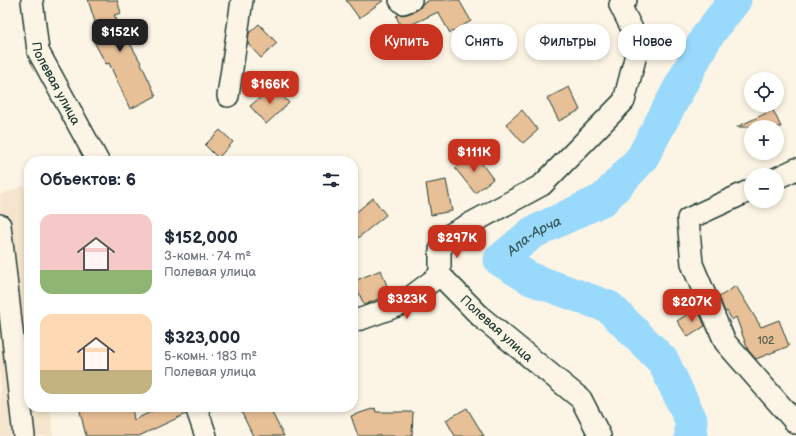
<!DOCTYPE html>
<html lang="ru">
<meta charset="utf-8">
<style>
:root{--surface:#fff;--page:#f2f2f3;--text:#1f2937;--muted:#747a83;--accent:#c8321e}
body{margin:0;font-family:"Balsamiq Sans",sans-serif;background:var(--page);color:var(--text);height:100vh;display:flex;flex-direction:column;font-size:15px;white-space:nowrap}
*{box-sizing:border-box;margin:0}
p{font-size:13px;color:var(--muted)}
.icon{flex:none;width:22px;height:22px;fill:none;stroke:currentColor;stroke-width:2;stroke-linecap:round;stroke-linejoin:round}
.map{position:relative;flex:1;overflow:hidden}
.details{position:absolute;left:24px;top:156px;width:334px;height:256px;display:flex;flex-direction:column;background:var(--surface);border-radius:16px;box-shadow:0 2px 6px #0003}
.details>*{flex:none}
.hud{position:absolute;left:370px;top:24px;width:366px;height:36px;display:flex;gap:8px}
.buttons{position:absolute;left:744px;top:72px;display:grid;gap:8px}
.buttons a{display:grid;place-items:center;width:40px;height:40px;border-radius:50%;background:var(--surface);box-shadow:0 2px 6px #0003;font-size:20px}
.price{position:absolute;translate:-50% -34px;padding:0 9px;border-radius:8px;background:var(--accent);color:#fff;font-size:13px;line-height:26px;filter:drop-shadow(0 1px 2px #0008)}
.price::after{content:'';position:absolute;left:50%;top:24px;width:12px;height:9px;margin-left:-6px;background:inherit;clip-path:polygon(0 0,100% 0,50% 100%)}
.price.selected{background:#222;color:#fff}
ul{padding:0;list-style:none}
li{display:flex;align-items:center;gap:12px;height:100px;padding:0 16px}
li span{display:grid;place-items:center;flex:none;width:112px;height:80px;border-radius:12px;color:#555}
li>.icon{margin-inline-start:auto}
span .icon{width:48px;height:48px;fill:#fffc;stroke-width:1}
li b{font-size:17px}
h2{display:flex;justify-content:space-between;align-items:center;height:48px;padding:0 16px;font-size:17px}
.tag{padding:0 14px;border-radius:16px;background:var(--surface);box-shadow:0 2px 6px #0003;font-size:14px;line-height:36px}
.tag.selected{background:var(--accent);color:#fff}
.map>svg:first-child{display:block}
.built{fill:#f6e5ce}
.lines{fill:none;stroke-linecap:round;stroke-linejoin:round}
.river{stroke:#99d9fb;stroke-width:33}
.building{fill:#e8c098;stroke:#1f3d34}
.minor-casing{stroke:#1f3d34;stroke-width:24}
.minor{stroke:#fcf5e5;stroke-width:21}
.labels{text-anchor:middle;stroke-width:3;stroke-linejoin:round;paint-order:stroke}
.number-label{font-size:11px;fill:#515e4d}
.street-label{font-size:13px;fill:#1f3d34;stroke:#fcf5e5}
.water-label{font-size:14px;font-style:italic;fill:#375c5c;stroke:#fcf5e5}
</style>
<div class="map">
<svg width="796" height="436" viewBox="0 0 796 436">
<rect width="100%" height="100%" fill="#fcf5e5"/>
<filter id="ink" filterUnits="userSpaceOnUse"><feTurbulence type="fractalNoise" baseFrequency=".025" numOctaves="2"/><feDisplacementMap in="SourceGraphic" scale="8" xChannelSelector="R" yChannelSelector="G"/><feConvolveMatrix kernelMatrix="1 2 1 2 8 2 1 2 1" color-interpolation-filters="sRGB"/></filter>
<g filter="url(#ink)">
<path class="built" d="M 24,186 L 29,231 L 29,407 L 50,407 L 53,436 L 0,436 L 0,195 Z"/>
<g class="lines">
<path class="river" id="s1" d="M 691,436 L 691,420 L 663,361 L 609,307 L 531,279 L 500,260 L 532,233 L 604,199 L 642,158 L 707,36 L 735,0"/>
</g>
<g class="building">
<path d="M 88,0 L 117,0 L 121,13 L 114,15 L 140,61 L 156,96 L 130,109 L 109,63 L 106,64 L 92,38 L 99,34 Z"/>
<path d="M 346,0 L 384,0 L 359,18 Z"/>
<path d="M 430,0 L 459,0 L 471,21 L 450,33 L 438,12 L 402,29 L 396,16 L 400,14 L 407,14 L 415,11 L 420,8 L 422,4 Z"/>
<path d="M 259,24 L 277,43 L 261,58 L 248,44 L 249,33 Z"/>
<path d="M 274,86 L 289,103 L 266,124 L 250,106 Z"/>
<path d="M 569,87 L 580,110 L 559,121 L 547,98 Z"/>
<path d="M 522,110 L 538,130 L 523,143 L 506,124 Z"/>
<path d="M 773,110 L 781,127 L 737,127 Z"/>
<path d="M 220,130 L 233,142 L 218,158 L 205,145 Z"/>
<path d="M 474,153 L 493,179 L 475,193 L 455,168 Z"/>
<path d="M 446,180 L 452,211 L 431,215 L 426,184 Z"/>
<path d="M 373,198 L 386,215 L 353,242 L 353,215 Z"/>
<path d="M 381,270 L 390,294 L 364,305 L 354,281 Z"/>
<path d="M 736,286 L 761,327 L 779,320 L 789,346 L 756,359 L 748,350 L 736,317 L 732,320 L 727,311 L 725,312 L 719,297 Z"/>
<path d="M 697,308 L 705,326 L 688,337 L 677,321 Z"/>
<path d="M 79,407 L 132,407 L 134,420 L 161,407 L 184,407 L 186,414 L 139,436 L 86,436 Z"/>
<path d="M 239,407 L 269,407 L 284,436 L 253,436 Z"/>
<path d="M 375,408 L 376,412 L 413,412 L 412,436 L 358,436 L 351,416 Z"/>
<path d="M 467,408 L 484,436 L 455,436 L 446,420 Z"/>
</g>
<g class="lines">
<g class="minor-casing">
<g id="minor">
<path id="s2" d="M 32,0 L 38,51 L 98,161"/>
<path d="M 400,0 L 403,3 L 411,0"/>
<path d="M 228,96 L 242,0"/>
<path d="M 777,178 L 796,169"/>
<path d="M 751,190 L 688,219 L 692,264 L 725,342 L 796,423"/>
<path d="M 0,225 L 24,436"/>
<path d="M 353,320 L 361,319 L 400,305 L 440,275"/>
<path d="M 196,407 L 206,436"/>
<path d="M 600,436 L 581,399 L 482,318 L 440,275 L 440,250 L 449,235 L 542,185 L 624,101 L 639,43 L 620,5 L 626,0"/>
</g>
</g>
<use href="#minor" class="minor"/>
</g>
</g>
<g class="labels">
<g class="number-label">
<text x="766" y="344">102</text>
</g>
<g class="street-label">
<text dy="5" stroke="none"><textPath href="#s2" startOffset="88">Полевая улица</textPath></text>
<text transform="translate(497 328) rotate(42)" y="5">Полевая улица</text>
</g>
<g class="water-label">
<text dy="5" stroke="none"><textPath href="#s1" startOffset="319">Ала-Арча</textPath></text>
</g>
</g>
</svg>
<div class="buttons">
<a><svg class="icon" aria-label="locate" viewBox="0 0 24 24"><circle cx="12" cy="12" r="6"/><path d="M12 2v4M12 18v4M2 12h4M18 12h4"/></svg></a>
<a>+</a>
<a>−</a>
</div>
<b class="price selected" style="left:120px;top:53px">$152K</b>
<b class="price" style="left:270px;top:105px">$166K</b>
<b class="price" style="left:474px;top:173px">$111K</b>
<b class="price" style="left:457px;top:259px">$297K</b>
<b class="price" style="left:407px;top:320px">$323K</b>
<b class="price" style="left:692px;top:323px">$207K</b>
<div class="hud">
<a class="tag selected">Купить</a>
<a class="tag">Снять</a>
<a class="tag">Фильтры</a>
<a class="tag">Новое</a>
</div>
<section class="details">
<h2>Объектов: 6<svg class="icon" aria-label="filters" viewBox="0 0 24 24"><path d="M4 7h16M4 17h16"/><circle cx="9" cy="7" r="2"/><circle cx="15" cy="17" r="2"/></svg></h2>
<ul>
<li><span style="background:linear-gradient(#f6c9c9 70%,#8fb573 0)"><svg class="icon" aria-label="home" viewBox="0 0 24 24"><path d="M3 11l9-7 9 7M6 9v11h12V9"/></svg></span><div><b>$152,000</b><p>3-комн. · 74 m²</p><p>Полевая улица</p></div></li>
<li><span style="background:linear-gradient(#ffd9b3 70%,#c2b280 0)"><svg class="icon" aria-label="home" viewBox="0 0 24 24"><path d="M3 11l9-7 9 7M6 9v11h12V9"/></svg></span><div><b>$323,000</b><p>5-комн. · 183 m²</p><p>Полевая улица</p></div></li>
</ul>
</section>
</div>
